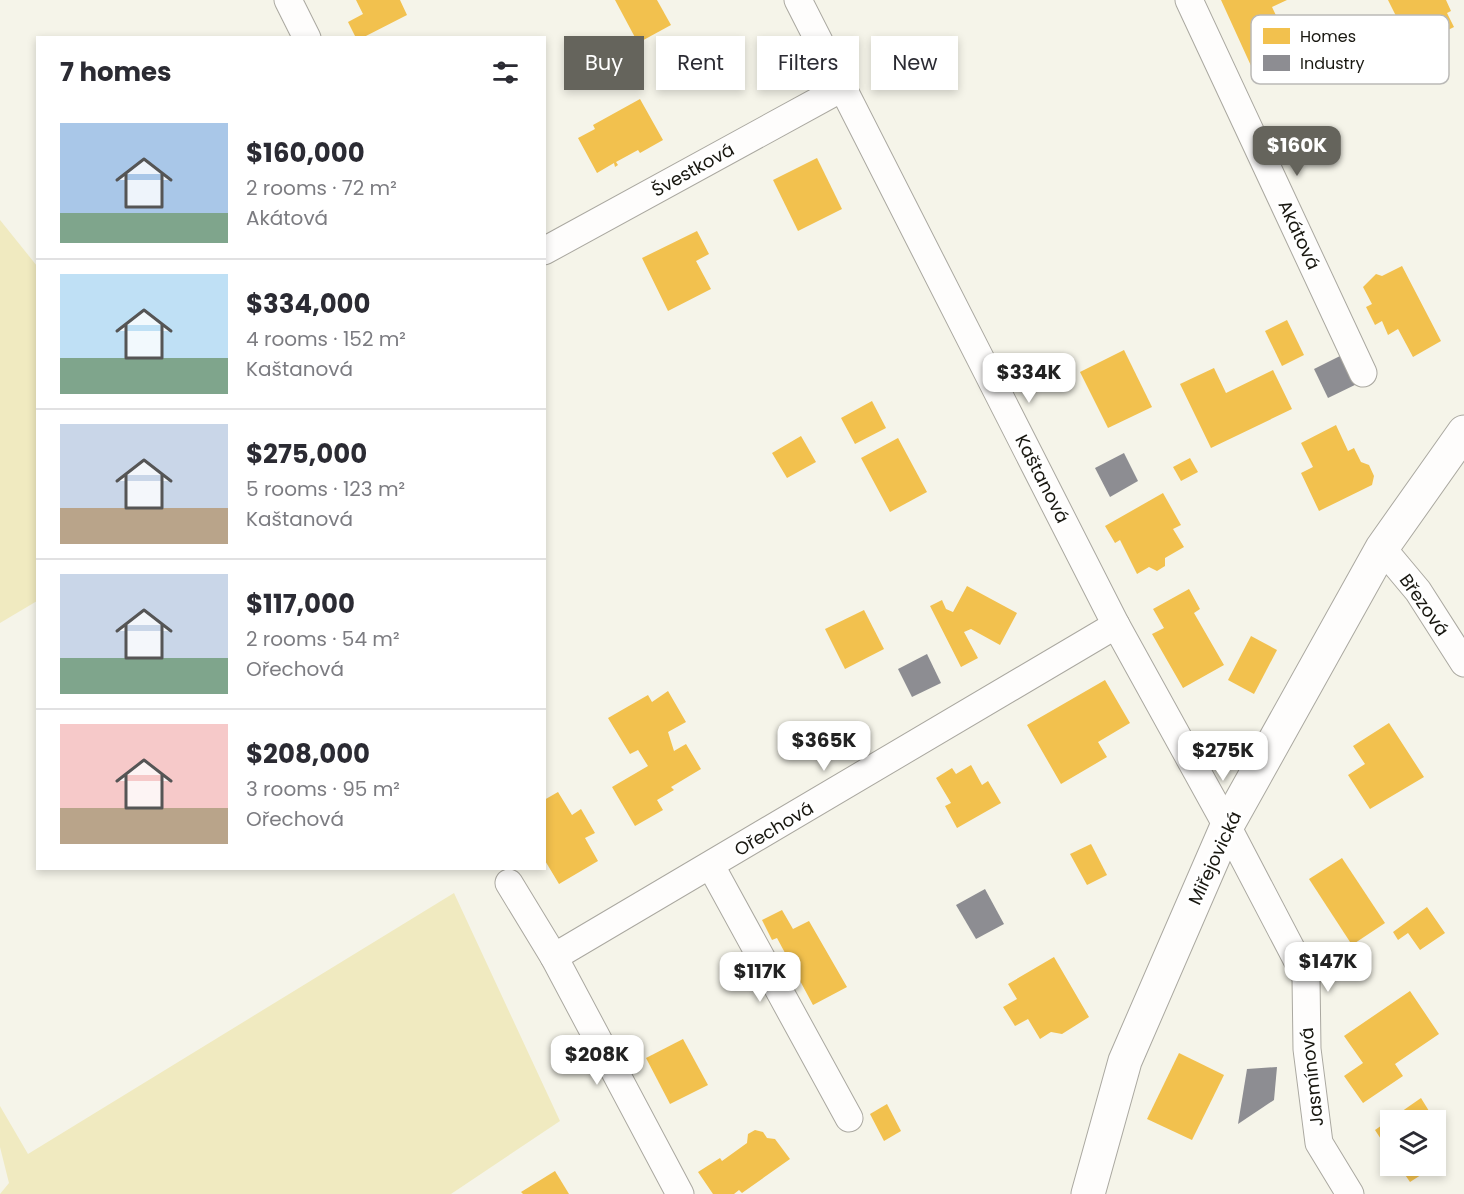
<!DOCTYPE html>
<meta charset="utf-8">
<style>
:root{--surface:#fff;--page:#f2f2f3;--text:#2b2b33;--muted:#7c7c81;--line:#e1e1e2;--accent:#65645c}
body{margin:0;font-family:Poppins,sans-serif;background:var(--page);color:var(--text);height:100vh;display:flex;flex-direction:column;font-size:22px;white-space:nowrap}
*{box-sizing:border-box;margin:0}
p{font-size:20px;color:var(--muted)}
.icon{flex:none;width:33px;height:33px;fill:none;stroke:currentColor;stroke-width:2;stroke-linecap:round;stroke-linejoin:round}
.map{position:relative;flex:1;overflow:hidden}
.details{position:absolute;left:36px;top:36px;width:510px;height:834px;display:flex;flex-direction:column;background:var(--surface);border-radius:0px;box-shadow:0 3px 9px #0003}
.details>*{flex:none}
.top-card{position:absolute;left:564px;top:36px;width:570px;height:54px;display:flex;gap:12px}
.tools{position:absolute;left:1380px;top:1110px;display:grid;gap:12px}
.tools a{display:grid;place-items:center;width:66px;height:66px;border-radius:0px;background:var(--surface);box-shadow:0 3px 9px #0003;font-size:30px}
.price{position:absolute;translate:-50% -51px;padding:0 14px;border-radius:12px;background:#fff;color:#222;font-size:20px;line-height:39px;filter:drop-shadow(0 2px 3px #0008)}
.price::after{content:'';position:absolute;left:50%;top:36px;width:18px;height:14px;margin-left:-9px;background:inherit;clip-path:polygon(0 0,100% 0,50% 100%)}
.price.on{background:var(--accent);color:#fff}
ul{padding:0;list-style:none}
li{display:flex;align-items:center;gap:18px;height:150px;padding:0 24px}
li+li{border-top:2px solid var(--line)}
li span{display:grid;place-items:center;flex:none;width:168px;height:120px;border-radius:0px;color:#555}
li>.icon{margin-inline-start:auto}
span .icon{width:72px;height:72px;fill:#fffc;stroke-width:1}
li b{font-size:26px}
h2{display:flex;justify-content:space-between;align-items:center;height:72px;padding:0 24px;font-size:26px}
.pill{padding:0 21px;border-radius:0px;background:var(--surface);box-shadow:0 3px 9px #0003;font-size:21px;line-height:54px}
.pill.on{background:var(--accent);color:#fff}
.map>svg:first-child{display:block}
.green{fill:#f0eac0}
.homes{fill:#f2c14e}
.industry{fill:#8d8d92}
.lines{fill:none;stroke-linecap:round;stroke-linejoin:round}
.street-casing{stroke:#aaa8a0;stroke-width:29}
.secondary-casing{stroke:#aaa8a0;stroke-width:35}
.street{stroke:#fefdfc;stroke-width:27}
.secondary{stroke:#fefdfc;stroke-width:33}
.labels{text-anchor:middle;stroke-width:6;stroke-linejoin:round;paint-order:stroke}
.street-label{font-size:18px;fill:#181710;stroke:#fff}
.key{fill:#fff;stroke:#bab9b7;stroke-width:1.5}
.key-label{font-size:16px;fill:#181710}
</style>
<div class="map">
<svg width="1464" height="1194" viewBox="0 0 1464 1194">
<rect width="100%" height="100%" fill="#f5f4e9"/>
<g class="green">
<path d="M 0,220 L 37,266 L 37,601 L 0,623 Z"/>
<path d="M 454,893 L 560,1121 L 451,1194 L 0,1194 L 9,1183 L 0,1147 L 0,1106 L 28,1154 Z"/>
</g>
<g class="homes">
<path d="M 356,0 L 400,0 L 407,15 L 362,38 L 356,38 L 348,22 L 363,14 Z"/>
<path d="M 615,0 L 657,0 L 671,25 L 638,43 Z"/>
<path d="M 1221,0 L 1287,0 L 1272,7 L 1292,49 L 1252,68 Z"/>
<path d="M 1388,0 L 1446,0 L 1451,11 L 1447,13 L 1454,27 L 1420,44 L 1412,27 L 1404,32 Z"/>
<path d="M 640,99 L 663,140 L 640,153 L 638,150 L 616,162 L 618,165 L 615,167 L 614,163 L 597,173 L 578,138 L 595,129 L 593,125 Z"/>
<path d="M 817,158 L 842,209 L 798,231 L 773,180 Z"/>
<path d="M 697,231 L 709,254 L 696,261 L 711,289 L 668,311 L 642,258 Z"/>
<path d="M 1402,266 L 1441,341 L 1413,357 L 1398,329 L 1388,335 L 1382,321 L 1375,325 L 1366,307 L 1372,304 L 1363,287 L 1376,274 L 1382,276 Z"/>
<path d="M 1287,320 L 1304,355 L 1282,366 L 1265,331 Z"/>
<path d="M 1124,350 L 1152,407 L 1108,428 L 1080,372 Z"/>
<path d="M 1214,368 L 1226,393 L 1273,370 L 1292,409 L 1211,448 L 1180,384 Z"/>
<path d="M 872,401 L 886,428 L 855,444 L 841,418 Z"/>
<path d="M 1336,425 L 1348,451 L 1354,448 L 1361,462 L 1369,465 L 1374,476 L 1372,485 L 1319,511 L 1301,473 L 1313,467 L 1301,443 Z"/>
<path d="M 801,436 L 816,462 L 787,478 L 772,453 Z"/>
<path d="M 898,438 L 927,492 L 890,512 L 861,458 Z"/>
<path d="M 1190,458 L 1198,472 L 1181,481 L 1173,467 Z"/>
<path d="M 1163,493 L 1181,525 L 1173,529 L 1184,547 L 1165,558 L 1165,566 L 1157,571 L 1149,567 L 1137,574 L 1120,540 L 1115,543 L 1105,526 Z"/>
<path d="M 967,586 L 1017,613 L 1000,645 L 971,629 L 964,632 L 978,658 L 961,667 L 930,606 L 942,600 L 946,609 L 953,612 Z"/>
<path d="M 1189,589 L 1200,609 L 1194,613 L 1224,665 L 1183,688 L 1152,634 L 1164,628 L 1153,609 Z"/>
<path d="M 864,610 L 884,649 L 845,669 L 825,629 Z"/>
<path d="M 1251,636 L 1277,650 L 1254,694 L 1228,680 Z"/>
<path d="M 1105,680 L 1130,723 L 1098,742 L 1107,757 L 1061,784 L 1027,725 Z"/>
<path d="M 668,691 L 686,722 L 668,732 L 674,751 L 686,744 L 701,769 L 671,787 L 674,790 L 657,800 L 663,810 L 635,826 L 612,787 L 648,766 L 638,750 L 630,754 L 608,718 L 648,695 L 652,702 Z"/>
<path d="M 1389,723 L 1424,777 L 1370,809 L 1348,775 L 1365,764 L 1353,746 Z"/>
<path d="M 971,765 L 982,785 L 988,781 L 1001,803 L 957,828 L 945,806 L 951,803 L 936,778 L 952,768 L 956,774 Z"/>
<path d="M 558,792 L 572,815 L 581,809 L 595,833 L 585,838 L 598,861 L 559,884 L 544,859 L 544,800 Z"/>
<path d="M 1091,844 L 1107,875 L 1087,885 L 1070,854 Z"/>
<path d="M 1342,858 L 1385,923 L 1352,945 L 1309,879 Z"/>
<path d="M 1427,907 L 1445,933 L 1420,950 L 1408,933 L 1398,940 L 1393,932 Z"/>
<path d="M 782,910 L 793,929 L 809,921 L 847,987 L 813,1005 L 777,938 L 772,940 L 762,920 Z"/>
<path d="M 1054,957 L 1089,1017 L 1062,1034 L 1051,1032 L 1040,1039 L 1028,1019 L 1015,1026 L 1003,1007 L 1017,999 L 1008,984 Z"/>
<path d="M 1410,991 L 1439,1034 L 1395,1064 L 1403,1076 L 1363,1103 L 1344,1076 L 1363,1063 L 1344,1036 Z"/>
<path d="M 683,1039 L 708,1085 L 670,1104 L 646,1058 Z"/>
<path d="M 1179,1053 L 1224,1075 L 1192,1140 L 1147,1119 Z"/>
<path d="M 1421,1098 L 1429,1111 L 1418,1120 L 1390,1120 L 1390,1153 L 1375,1130 Z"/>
<path d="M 887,1104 L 901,1131 L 884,1141 L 870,1114 Z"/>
<path d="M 755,1130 L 763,1132 L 767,1138 L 775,1139 L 790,1159 L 742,1193 L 739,1190 L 734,1194 L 713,1194 L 698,1172 L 720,1158 L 722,1161 L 747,1143 L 748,1134 Z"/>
<path d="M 1436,1146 L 1445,1159 L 1436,1165 Z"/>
<path d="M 1399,1166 L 1435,1166 L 1410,1182 Z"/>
<path d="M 555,1171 L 569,1194 L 523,1194 L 521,1192 Z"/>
</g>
<g class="industry">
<path d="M 1346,353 L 1361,382 L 1328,398 L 1314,369 Z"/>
<path d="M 1124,453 L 1138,481 L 1110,497 L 1095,468 Z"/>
<path d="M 927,654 L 941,683 L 912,697 L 898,669 Z"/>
<path d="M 985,889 L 1004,924 L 976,939 L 956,905 Z"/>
<path d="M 1277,1067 L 1274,1100 L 1238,1124 L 1247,1069 Z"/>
</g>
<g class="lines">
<g class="street-casing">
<g id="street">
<path d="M 288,0 L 307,38"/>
<path d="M 798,0 L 1116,625 L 1227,826 L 1306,977 L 1307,1049 L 1319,1143 L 1350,1194"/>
<path d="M 1189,0 L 1363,373"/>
<path d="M 544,251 L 842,88"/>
<path d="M 1382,548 L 1418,591 L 1464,663"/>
<path d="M 711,866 L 849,1118"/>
<path d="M 509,883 L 554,957 L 680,1194"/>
<path d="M 554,957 L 1116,625"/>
</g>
</g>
<g class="secondary-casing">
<path id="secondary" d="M 1088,1194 L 1125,1061 L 1227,826 L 1382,548 L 1464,432"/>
</g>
<use href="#street" class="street"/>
<use href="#secondary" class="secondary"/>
</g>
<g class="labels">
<g class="street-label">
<text transform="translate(693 170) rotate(-29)" y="6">Švestková</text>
<text transform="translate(1299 235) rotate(65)" y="6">Akátová</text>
<text transform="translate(1042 479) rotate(63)" y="6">Kaštanová</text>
<text transform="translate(1424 605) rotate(55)" y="6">Březová</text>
<text transform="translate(774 829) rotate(-31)" y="6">Ořechová</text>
<text transform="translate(1215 858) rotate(-65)" y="6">Miřejovická</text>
<text transform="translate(1312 1077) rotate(-96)" y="6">Jasmínová</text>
</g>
</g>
<rect x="1251" y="15" width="198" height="69" rx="9" class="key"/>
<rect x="1263" y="28" width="27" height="16" fill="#f2c14e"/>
<rect x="1263" y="55" width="27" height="16" fill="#8d8d92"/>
<g class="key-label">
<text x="1300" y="42">Homes</text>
<text x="1300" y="69">Industry</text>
</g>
</svg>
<div class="tools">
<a><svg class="icon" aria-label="layers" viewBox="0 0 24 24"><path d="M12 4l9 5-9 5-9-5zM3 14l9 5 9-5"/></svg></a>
</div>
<b class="price on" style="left:1297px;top:177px">$160K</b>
<b class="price" style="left:1029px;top:404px">$334K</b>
<b class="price" style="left:824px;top:772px">$365K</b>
<b class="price" style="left:1223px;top:782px">$275K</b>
<b class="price" style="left:1328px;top:993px">$147K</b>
<b class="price" style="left:760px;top:1003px">$117K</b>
<b class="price" style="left:597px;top:1086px">$208K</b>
<div class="top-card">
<a class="pill on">Buy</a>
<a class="pill">Rent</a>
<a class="pill">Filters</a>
<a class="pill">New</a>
</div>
<section class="details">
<h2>7 homes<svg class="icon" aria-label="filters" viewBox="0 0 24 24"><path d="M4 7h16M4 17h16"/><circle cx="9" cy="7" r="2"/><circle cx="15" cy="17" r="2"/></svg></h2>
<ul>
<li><span style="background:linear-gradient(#a9c7e8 75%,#7fa58c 0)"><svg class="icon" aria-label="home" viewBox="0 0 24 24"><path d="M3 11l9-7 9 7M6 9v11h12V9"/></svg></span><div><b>$160,000</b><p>2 rooms · 72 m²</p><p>Akátová</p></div></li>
<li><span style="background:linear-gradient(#bfe0f5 70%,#7fa58c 0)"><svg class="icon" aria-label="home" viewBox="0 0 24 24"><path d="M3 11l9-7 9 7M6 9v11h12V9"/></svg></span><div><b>$334,000</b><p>4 rooms · 152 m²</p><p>Kaštanová</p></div></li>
<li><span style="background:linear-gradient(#c9d6e8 70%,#b9a48a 0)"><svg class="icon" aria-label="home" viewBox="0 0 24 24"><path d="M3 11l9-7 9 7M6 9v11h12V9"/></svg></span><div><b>$275,000</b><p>5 rooms · 123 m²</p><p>Kaštanová</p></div></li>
<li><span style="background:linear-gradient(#c9d6e8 70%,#7fa58c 0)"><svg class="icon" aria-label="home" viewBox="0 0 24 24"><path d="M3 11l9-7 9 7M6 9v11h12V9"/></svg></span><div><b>$117,000</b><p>2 rooms · 54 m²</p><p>Ořechová</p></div></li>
<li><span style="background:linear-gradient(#f6c9c9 70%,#b9a48a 0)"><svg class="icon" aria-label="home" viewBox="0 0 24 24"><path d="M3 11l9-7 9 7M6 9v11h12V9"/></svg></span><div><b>$208,000</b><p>3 rooms · 95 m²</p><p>Ořechová</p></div></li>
</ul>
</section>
</div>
